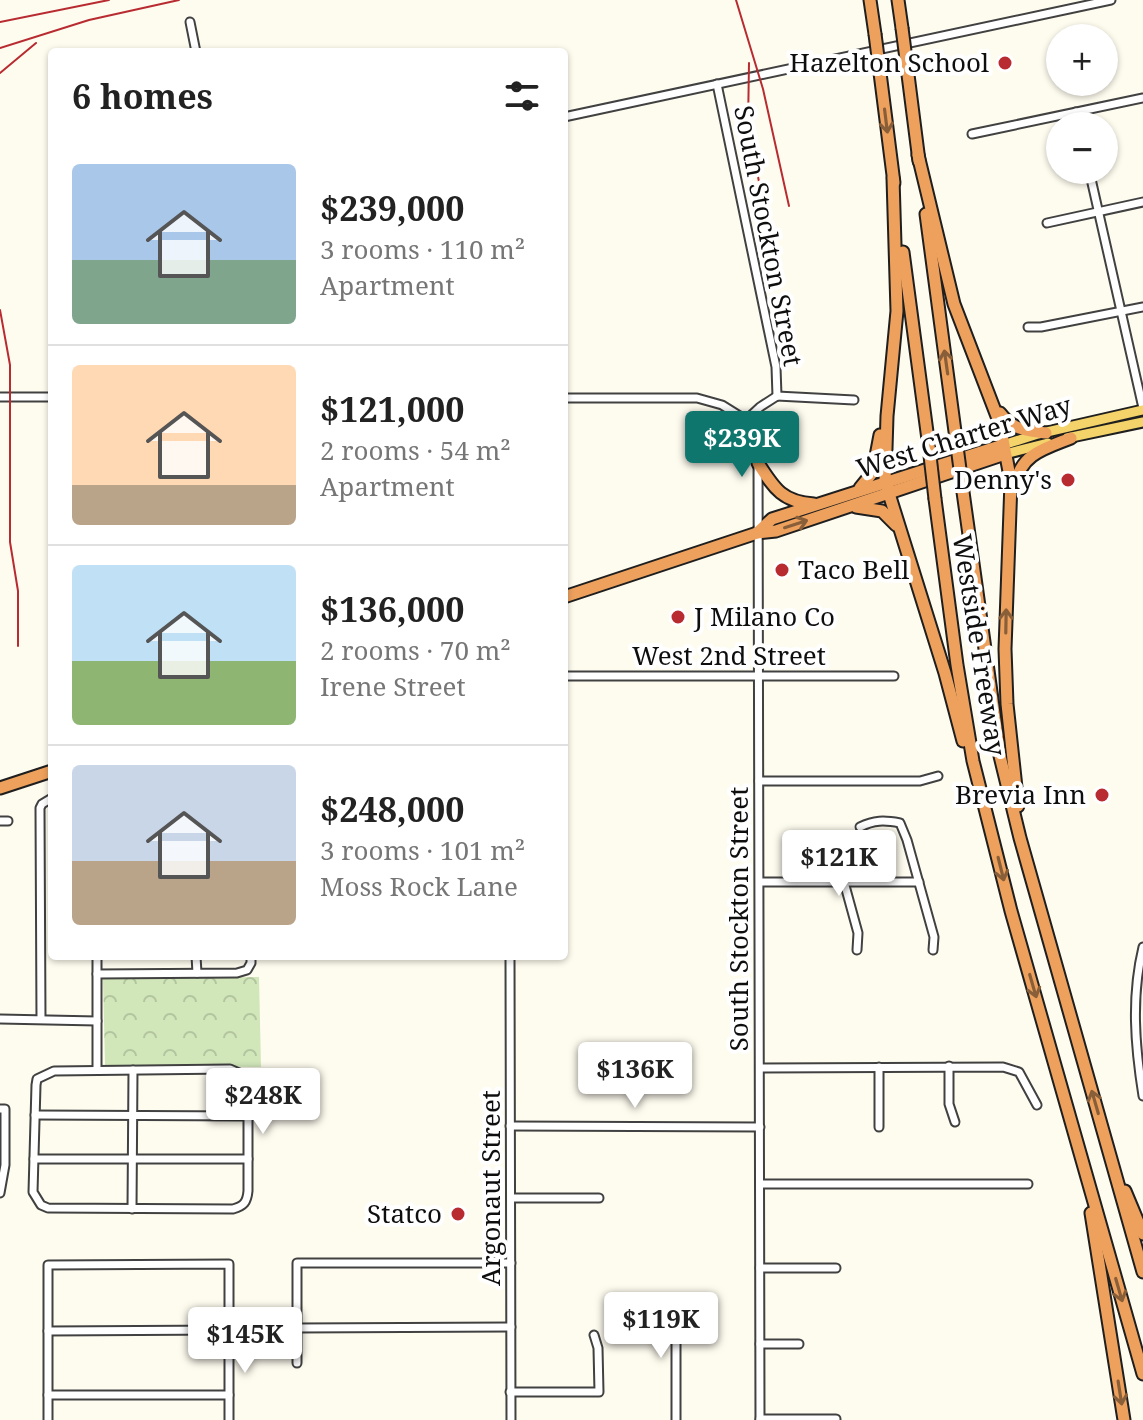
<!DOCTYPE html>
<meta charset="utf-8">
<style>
:root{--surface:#fff;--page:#f6f6f6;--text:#222;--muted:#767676;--line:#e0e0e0;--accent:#0f766e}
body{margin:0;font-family:"Noto Serif",serif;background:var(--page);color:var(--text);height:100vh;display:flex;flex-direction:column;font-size:30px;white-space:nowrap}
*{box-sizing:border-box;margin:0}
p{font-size:26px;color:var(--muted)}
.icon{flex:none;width:44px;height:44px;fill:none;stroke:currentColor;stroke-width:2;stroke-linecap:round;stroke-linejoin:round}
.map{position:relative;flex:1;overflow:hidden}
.side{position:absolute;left:48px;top:48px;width:520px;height:912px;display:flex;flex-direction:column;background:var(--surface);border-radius:8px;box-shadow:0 2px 6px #0004}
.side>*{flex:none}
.tools{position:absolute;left:1046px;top:24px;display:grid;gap:16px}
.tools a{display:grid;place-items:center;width:72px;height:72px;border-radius:50%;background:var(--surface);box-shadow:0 2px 6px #0004;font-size:40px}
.price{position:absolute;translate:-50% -68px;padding:0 18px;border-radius:8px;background:#fff;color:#222;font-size:26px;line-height:52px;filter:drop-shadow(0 2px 4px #0008)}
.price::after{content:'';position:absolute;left:50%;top:48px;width:24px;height:18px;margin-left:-12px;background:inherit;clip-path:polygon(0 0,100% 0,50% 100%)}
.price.on{background:var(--accent);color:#fff}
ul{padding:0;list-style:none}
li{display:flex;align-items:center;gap:24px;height:200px;padding:0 24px}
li+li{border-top:2px solid var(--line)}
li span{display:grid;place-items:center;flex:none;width:224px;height:160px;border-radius:8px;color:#555}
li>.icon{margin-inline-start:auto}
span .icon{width:96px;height:96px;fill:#fffc;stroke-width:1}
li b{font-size:34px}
h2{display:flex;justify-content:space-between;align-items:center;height:96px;padding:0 24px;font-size:34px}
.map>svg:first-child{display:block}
.park{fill:url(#park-crowns)}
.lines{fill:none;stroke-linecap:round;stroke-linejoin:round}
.minor-casing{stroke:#414141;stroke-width:11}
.major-casing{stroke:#1f1f1f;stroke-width:13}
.highway-casing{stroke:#1f1f1f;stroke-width:15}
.minor{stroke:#fff;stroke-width:7}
.major{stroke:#f3d36a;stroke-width:9}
.highway{stroke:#eea15d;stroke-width:11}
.rail{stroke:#b82b30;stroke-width:2}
.highway-bridge-casing{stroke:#1f1f1f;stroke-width:15;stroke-linecap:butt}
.highway-bridge{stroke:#eea15d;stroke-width:11}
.oneway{stroke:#895f39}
.poi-dot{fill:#b82b30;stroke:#fff;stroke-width:3}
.labels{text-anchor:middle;stroke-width:8;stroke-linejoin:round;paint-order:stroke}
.poi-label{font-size:26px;fill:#0e0e0e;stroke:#fff;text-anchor:end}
.street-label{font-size:26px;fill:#0e0e0e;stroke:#fff}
</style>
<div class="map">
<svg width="1143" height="1420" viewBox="0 0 1143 1420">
<defs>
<pattern id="park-crowns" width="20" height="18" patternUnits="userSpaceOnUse" patternTransform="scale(2)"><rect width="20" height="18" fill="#d1e7ba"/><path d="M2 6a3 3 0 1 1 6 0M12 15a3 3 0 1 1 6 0" fill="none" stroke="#b2c59f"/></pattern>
</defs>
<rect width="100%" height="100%" fill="#fefbef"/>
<path class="park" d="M 259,977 L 261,1067 L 105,1065 L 103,979 Z"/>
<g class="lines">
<g class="minor-casing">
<g id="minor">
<path d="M 190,22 L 196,52"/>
<path d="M 717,84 L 776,367 L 777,396"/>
<path d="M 1076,112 L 1079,126"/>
<path d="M 564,117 L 1111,0"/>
<path d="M 972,134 L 1143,98"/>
<path d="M 1089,170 L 1143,408"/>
<path d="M 1047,223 L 1143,202"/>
<path d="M 1028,327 L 1041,327 L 1143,307"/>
<path d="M 777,396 L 854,400"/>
<path d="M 0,397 L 52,397"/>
<path d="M 564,398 L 697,398 L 722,405 L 746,420"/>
<path d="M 746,420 L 758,455 L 760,1420"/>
<path d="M 746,420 L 760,407 L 777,396"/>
<path d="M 564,676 L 894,676"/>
<path d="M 759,781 L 920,781 L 938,776"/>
<path d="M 0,821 L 8,821"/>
<path d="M 860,827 C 874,820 884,820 900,823 L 907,840 L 934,937 L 933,950"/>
<path d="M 760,882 L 919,882"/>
<path d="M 844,882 L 858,933 L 857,950"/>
<path d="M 1143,947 C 1131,997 1135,1046 1143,1096"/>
<path d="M 97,956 L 97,1070"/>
<path d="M 196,956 L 197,973"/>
<path d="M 510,956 L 511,1420"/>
<path d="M 97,974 L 237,973 L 247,970 L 251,963 L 251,956"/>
<path d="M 0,1019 L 97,1021"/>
<path d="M 41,1019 L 40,808 L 42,804 L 52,798"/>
<path d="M 949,1066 L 949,1104 L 955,1122"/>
<path d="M 760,1068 L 1003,1067 L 1019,1072 L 1037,1105"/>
<path d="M 230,1069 L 246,1076 L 248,1084 L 248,1191 C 247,1202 244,1206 233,1209 L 48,1208 L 41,1205 L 33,1192 L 36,1085 L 37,1079 L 54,1071 Z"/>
<path d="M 0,1109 L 5,1109 L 5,1165 L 0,1193"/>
<path d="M 35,1115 L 248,1116"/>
<path d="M 510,1126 L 760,1127"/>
<path d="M 879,1127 L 879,1067"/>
<path d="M 34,1159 L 248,1159"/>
<path d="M 760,1184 L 1028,1184"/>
<path d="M 511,1198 L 599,1198"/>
<path d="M 132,1209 L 133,1070"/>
<path d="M 760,1268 L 836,1268"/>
<path d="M 676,1300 L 676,1420"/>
<path d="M 297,1328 L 511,1327"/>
<path d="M 48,1331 L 229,1330"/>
<path d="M 760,1344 L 799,1344"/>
<path d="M 297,1363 L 297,1263 L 511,1263"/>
<path d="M 510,1392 L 599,1392 L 598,1348 L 594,1335"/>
<path d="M 48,1395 L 229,1395"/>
<path d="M 760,1419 L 836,1419"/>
<path d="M 48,1420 L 48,1265 L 229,1264 L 229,1420"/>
</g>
</g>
<g class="major-casing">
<g id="major">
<path d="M 1067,438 L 1143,422"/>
<path d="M 1003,445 L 1038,434 L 1143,410"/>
<path d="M 1005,454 L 1048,443"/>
</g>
</g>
<g class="highway-casing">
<g id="highway">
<path d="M 870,0 L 875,34"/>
<path d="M 898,0 L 902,28"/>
<path d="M 906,59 L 919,161"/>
<path d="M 879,65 L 894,183"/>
<path d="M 918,155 L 954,304 L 1000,424 L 1011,482 L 1005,649 L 1007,704 L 1018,806"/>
<path d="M 893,178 L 897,311 L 887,416 L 885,481 L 945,673 L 963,741"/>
<path d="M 926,214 L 956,439"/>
<path d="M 903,252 L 929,447"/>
<path d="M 1000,413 C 1013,430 1025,430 1046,433"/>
<path d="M 758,463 C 774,488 782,502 814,504"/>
<path d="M 1016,484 C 1020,454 1046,448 1071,438"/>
<path d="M 860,488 L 873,472 L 880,435"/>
<path d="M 963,492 L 1000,756 L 1020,838 L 1143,1272"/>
<path d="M 935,499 L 957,665 L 973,761 L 1011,911 L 1143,1374"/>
<path d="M 856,507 L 882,511 L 896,525"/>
<path d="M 757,533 L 772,519 L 1003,445"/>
<path d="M 564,597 L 757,533 L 776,531 L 1005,454"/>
<path d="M 0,788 L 52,771"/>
<path d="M 1125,1191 L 1143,1234"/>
<path d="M 1091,1213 L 1124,1420"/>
</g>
</g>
<use href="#minor" class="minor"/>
<use href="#major" class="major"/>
<use href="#highway" class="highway"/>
<g class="rail">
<path d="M 736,0 L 763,89 L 789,206"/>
<path d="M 0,22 L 109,0"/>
<path d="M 0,48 L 89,20 L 179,0"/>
<path d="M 749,63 L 748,126 L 762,197"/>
<path d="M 0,73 L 36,43"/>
<path d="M 0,310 L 10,365 L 10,542 L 18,591 L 18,646"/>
</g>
<g class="highway-bridge-casing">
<g id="highway-bridge">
<path d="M 902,28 L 906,59"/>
<path d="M 875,34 L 879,65"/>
<path d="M 956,439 L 963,492"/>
<path d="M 929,447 L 935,499"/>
</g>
</g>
<use href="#highway-bridge" class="highway-bridge"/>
</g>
<defs><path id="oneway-shaft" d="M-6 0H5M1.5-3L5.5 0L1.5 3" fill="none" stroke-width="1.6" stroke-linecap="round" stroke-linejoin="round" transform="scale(2)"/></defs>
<g class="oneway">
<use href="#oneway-shaft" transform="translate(886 121) rotate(83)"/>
<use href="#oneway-shaft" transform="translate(946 362) rotate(-98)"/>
<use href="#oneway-shaft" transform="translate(796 524) rotate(-18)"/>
<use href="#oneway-shaft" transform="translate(1006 621) rotate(-89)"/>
<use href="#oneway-shaft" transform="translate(1001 869) rotate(76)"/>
<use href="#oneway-shaft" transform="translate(1033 986) rotate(74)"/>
<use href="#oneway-shaft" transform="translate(1095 1102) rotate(-106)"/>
<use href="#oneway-shaft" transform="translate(1119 1290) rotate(74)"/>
<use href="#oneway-shaft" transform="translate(1120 1393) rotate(81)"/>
</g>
<g class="poi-dot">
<circle cx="1005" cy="63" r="8"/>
<circle cx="1068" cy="480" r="8"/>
<circle cx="782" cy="570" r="8"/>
<circle cx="678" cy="617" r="8"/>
<circle cx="1102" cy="795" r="8"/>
<circle cx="458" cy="1214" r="8"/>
</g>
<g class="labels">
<g class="poi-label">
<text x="989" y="72">Hazelton School</text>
<text x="1052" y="489">Denny's</text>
<text x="798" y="579" text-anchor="start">Taco Bell</text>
<text x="694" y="626" text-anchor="start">J Milano Co</text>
<text x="1086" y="804">Brevia Inn</text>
<text x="442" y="1223">Statco</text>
</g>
<g class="street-label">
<text transform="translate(768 236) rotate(79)" y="9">South Stockton Street</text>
<text transform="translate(964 437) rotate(-17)" y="9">West Charter Way</text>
<text transform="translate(979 645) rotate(81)" y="9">Westside Freeway</text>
<text x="729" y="665">West 2nd Street</text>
<text transform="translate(739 919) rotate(-90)" y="9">South Stockton Street</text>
<text transform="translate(491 1188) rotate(-90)" y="9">Argonaut Street</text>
</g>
</g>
</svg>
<div class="tools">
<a>+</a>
<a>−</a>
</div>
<b class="price on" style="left:742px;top:479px">$239K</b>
<b class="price" style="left:839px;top:898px">$121K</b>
<b class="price" style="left:635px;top:1110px">$136K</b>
<b class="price" style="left:263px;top:1136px">$248K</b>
<b class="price" style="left:661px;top:1360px">$119K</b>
<b class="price" style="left:245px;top:1375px">$145K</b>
<section class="side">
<h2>6 homes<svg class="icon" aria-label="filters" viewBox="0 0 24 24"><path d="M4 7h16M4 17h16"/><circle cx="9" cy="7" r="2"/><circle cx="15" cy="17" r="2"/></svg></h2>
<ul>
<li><span style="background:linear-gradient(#a9c7e8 60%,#7fa58c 0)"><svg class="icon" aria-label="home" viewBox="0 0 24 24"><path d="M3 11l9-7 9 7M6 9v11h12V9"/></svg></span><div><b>$239,000</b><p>3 rooms · 110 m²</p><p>Apartment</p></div></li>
<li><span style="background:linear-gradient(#ffd9b3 75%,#b9a48a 0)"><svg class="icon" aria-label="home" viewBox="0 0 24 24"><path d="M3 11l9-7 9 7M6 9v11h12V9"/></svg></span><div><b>$121,000</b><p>2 rooms · 54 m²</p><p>Apartment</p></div></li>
<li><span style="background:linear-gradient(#bfe0f5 60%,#8fb573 0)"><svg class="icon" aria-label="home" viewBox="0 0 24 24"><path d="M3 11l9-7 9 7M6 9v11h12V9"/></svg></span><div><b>$136,000</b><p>2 rooms · 70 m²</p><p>Irene Street</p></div></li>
<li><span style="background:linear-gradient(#c9d6e8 60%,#b9a48a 0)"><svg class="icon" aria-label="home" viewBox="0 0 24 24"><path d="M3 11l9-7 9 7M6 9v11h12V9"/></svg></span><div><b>$248,000</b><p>3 rooms · 101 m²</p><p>Moss Rock Lane</p></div></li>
</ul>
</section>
</div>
